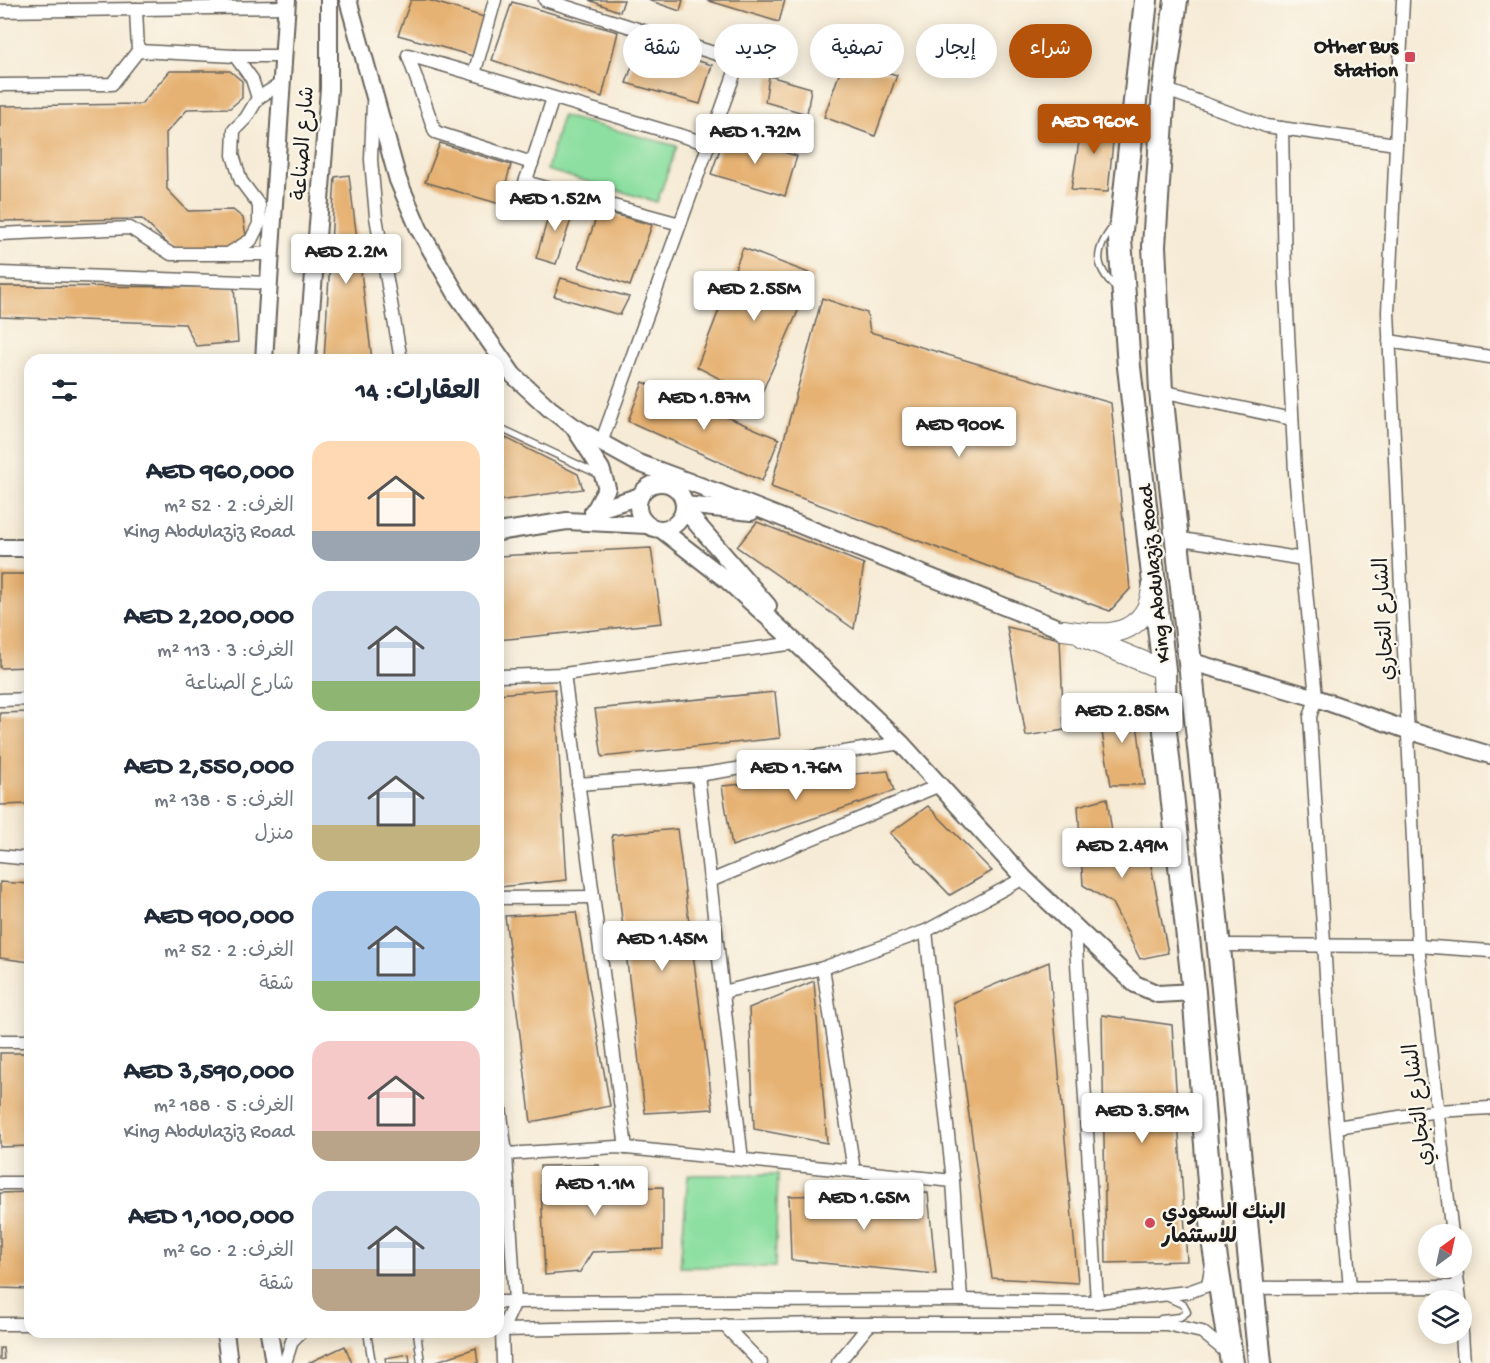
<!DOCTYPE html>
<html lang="ar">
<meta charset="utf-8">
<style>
:root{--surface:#fff;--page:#f2f2f3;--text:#1f2937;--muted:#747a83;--accent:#b45309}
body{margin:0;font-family:"Gochi Hand","Playpen Sans Arabic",sans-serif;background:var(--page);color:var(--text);direction:rtl;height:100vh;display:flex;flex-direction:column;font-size:22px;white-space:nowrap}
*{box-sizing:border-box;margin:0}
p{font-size:20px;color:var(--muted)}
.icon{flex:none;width:33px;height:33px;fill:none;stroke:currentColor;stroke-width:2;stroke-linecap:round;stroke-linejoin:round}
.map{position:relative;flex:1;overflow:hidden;direction:ltr}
.drawer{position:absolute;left:24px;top:354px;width:480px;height:984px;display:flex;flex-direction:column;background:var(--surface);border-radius:18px;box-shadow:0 3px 15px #0003;direction:rtl}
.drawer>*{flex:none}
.guide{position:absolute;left:522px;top:24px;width:570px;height:54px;direction:rtl;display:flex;gap:12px}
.needle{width:39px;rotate:33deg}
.buttons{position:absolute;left:1418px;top:1224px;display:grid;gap:12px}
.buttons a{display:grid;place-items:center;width:54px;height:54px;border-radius:50%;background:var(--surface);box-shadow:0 3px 15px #0003;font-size:30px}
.price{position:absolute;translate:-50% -51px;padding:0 14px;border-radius:6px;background:#fff;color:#222;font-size:20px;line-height:39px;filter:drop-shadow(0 2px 3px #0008)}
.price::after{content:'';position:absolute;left:50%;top:36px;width:18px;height:14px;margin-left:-9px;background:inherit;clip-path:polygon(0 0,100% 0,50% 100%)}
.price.on{background:var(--accent);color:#fff}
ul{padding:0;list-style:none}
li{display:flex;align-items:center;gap:18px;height:150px;padding:0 24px}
li span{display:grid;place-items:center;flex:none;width:168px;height:120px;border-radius:18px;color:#555}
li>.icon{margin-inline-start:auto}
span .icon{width:72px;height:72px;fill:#fffc;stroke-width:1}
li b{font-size:26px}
h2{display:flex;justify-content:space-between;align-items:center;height:72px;padding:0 24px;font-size:26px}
.tag{padding:0 21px;border-radius:27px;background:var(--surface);box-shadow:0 3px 15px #0003;font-size:21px;line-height:54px}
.tag.on{background:var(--accent);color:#fff}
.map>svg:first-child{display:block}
.green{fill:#8cdfa0;stroke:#547e5e;stroke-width:1.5}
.building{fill:#e6b273}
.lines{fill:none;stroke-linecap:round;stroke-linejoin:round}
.lane-casing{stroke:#68645d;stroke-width:9}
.street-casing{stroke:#68645d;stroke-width:15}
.secondary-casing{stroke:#68645d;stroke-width:20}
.primary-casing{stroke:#68645d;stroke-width:22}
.highway-casing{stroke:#68645d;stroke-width:26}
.lane{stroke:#fff;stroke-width:6}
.street{stroke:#fff;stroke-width:12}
.secondary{stroke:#fff;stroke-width:16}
.primary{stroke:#fff;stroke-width:20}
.highway{stroke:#fff;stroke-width:22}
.poi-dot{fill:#d1495b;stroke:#fbf7ec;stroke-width:2}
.labels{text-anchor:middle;stroke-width:4.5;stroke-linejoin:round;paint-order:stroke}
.poi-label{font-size:21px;font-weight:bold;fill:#1c1c1c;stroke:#fbf7ec;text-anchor:end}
.street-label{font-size:21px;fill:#1c1c1c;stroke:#fbf7ec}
</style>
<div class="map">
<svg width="1490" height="1363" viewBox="0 0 1490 1363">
<rect width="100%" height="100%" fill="#fbf7ec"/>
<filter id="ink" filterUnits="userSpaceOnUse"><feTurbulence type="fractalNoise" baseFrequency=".0167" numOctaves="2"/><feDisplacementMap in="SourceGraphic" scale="12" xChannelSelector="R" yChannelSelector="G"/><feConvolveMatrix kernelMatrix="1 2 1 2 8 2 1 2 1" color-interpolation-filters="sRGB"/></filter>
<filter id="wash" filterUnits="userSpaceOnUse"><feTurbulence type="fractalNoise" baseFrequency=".008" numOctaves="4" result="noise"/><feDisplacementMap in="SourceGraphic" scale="24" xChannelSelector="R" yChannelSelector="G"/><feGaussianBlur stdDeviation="1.35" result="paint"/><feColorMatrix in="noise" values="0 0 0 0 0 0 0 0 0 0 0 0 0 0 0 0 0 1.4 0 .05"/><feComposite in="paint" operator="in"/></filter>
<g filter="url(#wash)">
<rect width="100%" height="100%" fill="#f6ebd6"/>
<g class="green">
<path d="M 562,116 L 677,146 L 657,202 L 547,170 Z"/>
<path d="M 778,1174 L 775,1267 L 680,1267 L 688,1175 Z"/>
</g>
<g id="blocks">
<g class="building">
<path d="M 411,0 L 428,0 L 484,17 L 473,56 L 398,35 Z"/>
<path d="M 589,0 L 624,0 L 620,12 Z"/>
<path d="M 648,0 L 683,0 L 680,11 Z"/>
<path d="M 706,0 L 785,0 L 779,22 Z"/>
<path d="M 512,2 L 618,32 L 602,97 L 492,60 Z"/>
<path d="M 640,44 L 712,65 L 700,104 L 626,83 Z"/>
<path d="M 844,60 L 897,75 L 875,136 L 824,117 Z"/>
<path d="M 170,71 L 230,71 L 242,81 L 242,98 L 230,108 L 188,109 L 166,133 L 167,189 L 188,211 L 233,210 L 243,218 L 246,236 L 235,248 L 174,250 L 142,219 L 0,221 L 0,106 L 141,104 Z"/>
<path d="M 769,76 L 811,88 L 807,114 L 765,102 Z"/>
<path d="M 1084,112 L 1115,121 L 1108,192 L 1071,190 Z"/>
<path d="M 725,135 L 797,156 L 785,196 L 711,174 Z"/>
<path d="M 440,143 L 511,165 L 500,204 L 425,182 Z"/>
<path d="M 349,175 L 372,360 L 324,360 L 335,177 Z"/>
<path d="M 553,201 L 576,205 L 556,264 L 536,258 Z"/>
<path d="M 599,210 L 652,225 L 630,286 L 579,267 Z"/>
<path d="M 743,248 L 814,275 L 759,399 L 697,367 Z"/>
<path d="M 561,278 L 629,297 L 620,315 L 554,296 Z"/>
<path d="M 0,286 L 234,287 L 238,342 L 196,346 L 185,324 L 0,317 Z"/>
<path d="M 822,298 L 867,313 L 870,332 L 1111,403 L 1130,589 L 1110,611 L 771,487 Z"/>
<path d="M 643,382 L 779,439 L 762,481 L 628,421 Z"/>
<path d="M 498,434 L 578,474 L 583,489 L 498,501 Z"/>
<path d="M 757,522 L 864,564 L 854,629 L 737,547 Z"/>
<path d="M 651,548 L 662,623 L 498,640 L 498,556 Z"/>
<path d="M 0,574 L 30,574 L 30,667 L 0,668 Z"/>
<path d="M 1007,627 L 1060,639 L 1064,730 L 1026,736 Z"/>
<path d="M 555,689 L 567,880 L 499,887 L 498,694 Z"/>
<path d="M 775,692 L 780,738 L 602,757 L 595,709 Z"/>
<path d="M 1134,700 L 1145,785 L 1111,785 L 1098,709 Z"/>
<path d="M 30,712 L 30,804 L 0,805 L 0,713 Z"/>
<path d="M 888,771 L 894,791 L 732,846 L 722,786 Z"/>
<path d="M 1107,798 L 1114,846 L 1146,840 L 1168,953 L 1140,959 L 1112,903 L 1083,885 L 1078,806 Z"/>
<path d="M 928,806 L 992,871 L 950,895 L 890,833 Z"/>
<path d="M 677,829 L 713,1109 L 645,1113 L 612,835 Z"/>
<path d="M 0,882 L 30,884 L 30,962 L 0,958 Z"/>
<path d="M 576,912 L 610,1106 L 531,1122 L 505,916 Z"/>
<path d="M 1049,962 L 1078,1283 L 992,1278 L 953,1002 Z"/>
<path d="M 814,981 L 827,1143 L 754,1129 L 749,1008 Z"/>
<path d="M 1102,1015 L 1172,1025 L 1187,1261 L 1106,1263 Z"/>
<path d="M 0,1053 L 30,1053 L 30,1146 L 0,1147 Z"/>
<path d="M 599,1165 L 605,1188 L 663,1187 L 663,1249 L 592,1252 L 580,1272 L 545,1275 L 540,1166 Z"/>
<path d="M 30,1192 L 30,1289 L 0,1288 L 0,1193 Z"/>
<path d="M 928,1193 L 936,1274 L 791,1260 L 789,1196 Z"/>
<path d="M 345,1346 L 352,1363 L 308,1363 Z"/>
<path d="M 0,1348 L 3,1348 L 4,1359 L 0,1360 Z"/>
<path d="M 476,1348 L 478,1363 L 437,1363 L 437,1361 Z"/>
<path d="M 409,1354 L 410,1363 L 386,1363 L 385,1358 Z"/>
</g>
</g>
</g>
<g filter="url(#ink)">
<use href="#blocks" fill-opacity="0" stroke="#68645d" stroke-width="1.5"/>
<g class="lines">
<g class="lane-casing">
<g id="lane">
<path d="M 1113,227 C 1094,251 1094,266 1116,288"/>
<path d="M 498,427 L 600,475"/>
<path d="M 1161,1319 L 1180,1317 L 1187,1312 L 1184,1305 L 1166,1297"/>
<path d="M 367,1332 L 372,1363"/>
<path d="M 417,1332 L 421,1363"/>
</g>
</g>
<g class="street-casing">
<g id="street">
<path d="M 495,0 L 474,74 L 709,144"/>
<path d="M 545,0 L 739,61 L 601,443"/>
<path d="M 1403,0 L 1388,312 L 1418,946 L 1452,1234"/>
<path d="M 136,9 L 138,51"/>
<path d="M 0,11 L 286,7"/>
<path d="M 474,74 L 408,55 L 435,132 L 532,163 L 553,98"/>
<path d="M 0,85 L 112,84 L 138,51 L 235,56 L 283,56"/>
<path d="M 1164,89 L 1266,126 L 1396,144"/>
<path d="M 258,98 L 282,83"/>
<path d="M 373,103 L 371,160 L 376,217 L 401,360"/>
<path d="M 1282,128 L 1285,272 L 1295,472 L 1316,698 L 1310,717 L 1333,1088 L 1350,1288"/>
<path d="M 532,163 L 525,182 L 680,224"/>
<path d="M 0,234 L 130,228 L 171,254 L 228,254 L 251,240 L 259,224 L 259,205 L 241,181 L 233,155 L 234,130 L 246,118 L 258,98 L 252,79 L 235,56"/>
<path d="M 230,254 L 271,254"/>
<path d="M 0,273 L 269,283"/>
<path d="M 1389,341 L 1490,357"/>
<path d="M 1161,391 L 1292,419"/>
<path d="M 1176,538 L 1303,559"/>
<path d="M 564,674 L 626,1148"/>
<path d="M 498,676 L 564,674 L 796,643"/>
<path d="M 0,700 L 30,699"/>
<path d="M 698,775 L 742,1160"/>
<path d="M 578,784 L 698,775 L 901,743"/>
<path d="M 0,856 L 30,859"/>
<path d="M 710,881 L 940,785"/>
<path d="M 498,898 L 593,897"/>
<path d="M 1075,929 L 1097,1302"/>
<path d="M 926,931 L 953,1181"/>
<path d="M 1218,945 L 1418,946 L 1490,951"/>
<path d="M 823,968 L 854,1171"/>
<path d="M 723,992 L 823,968 L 926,931 L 1024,878"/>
<path d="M 0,1041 L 30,1041"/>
<path d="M 498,1091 L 506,1154 L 515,1302 L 502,1330 L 503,1363"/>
<path d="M 1337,1127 L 1437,1111 L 1490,1108"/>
<path d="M 506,1154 L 617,1147 L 953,1181 L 961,1300"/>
<path d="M 0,1183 L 30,1183"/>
<path d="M 1456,1268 L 1460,1300"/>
<path d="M 1253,1288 L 1459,1287"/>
<path d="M 498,1302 L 961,1300 L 1097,1302 L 1188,1292 L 1208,1285 L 1211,1268"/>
<path d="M 1461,1319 L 1464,1363"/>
<path d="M 0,1324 L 30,1324"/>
<path d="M 724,1325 L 761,1363"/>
<path d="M 498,1330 L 828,1324 L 1166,1324 L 1202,1332 L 1229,1354"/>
<path d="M 285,1363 L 292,1341 L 301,1332"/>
<path d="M 838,1363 L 870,1324"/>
</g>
</g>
<g class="secondary-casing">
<g id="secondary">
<path d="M 348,0 L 398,180 L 419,229 L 457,295 L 513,375 L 550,409 L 573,426 L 607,446 L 636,462 L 719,493"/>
<path d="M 264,360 L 287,0"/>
<path d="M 307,360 L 329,89 L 329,0"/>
<path d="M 575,429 L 601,469 L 607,488 L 595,510"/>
<circle cx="661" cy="506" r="23"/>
<path d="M 708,491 L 719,493 L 775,515 L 1063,630"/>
<path d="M 685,505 L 751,512"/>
<path d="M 685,510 L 768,606"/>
<path d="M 593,511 L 640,496"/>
<path d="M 662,530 L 728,581 L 796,643 L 901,743 L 1024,878 L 1135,984 L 1158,994 L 1194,992"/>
<path d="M 498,532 L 567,521 L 647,525"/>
<path d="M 0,548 L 30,548"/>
<path d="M 1189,661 L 1316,698 L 1407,730 L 1490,755"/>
<path d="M 225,1332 L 229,1363"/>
<path d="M 269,1332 L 274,1363"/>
</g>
</g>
<g class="primary-casing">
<g id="primary">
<path d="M 1063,630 C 1093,634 1130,641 1147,608 C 1150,602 1151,593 1153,586"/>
<path d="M 1083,637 L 1164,670"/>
</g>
</g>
<g class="highway-casing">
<g id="highway">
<path d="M 1146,0 L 1120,239 L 1129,367 L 1164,670 L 1165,731 L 1194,992 L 1214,1246 L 1232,1363"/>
<path d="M 1176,0 L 1164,89 L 1154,246 L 1161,391 L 1201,766 L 1260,1363"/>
</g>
</g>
<use href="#lane" class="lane"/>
<use href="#street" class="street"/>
<use href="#secondary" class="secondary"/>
<use href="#primary" class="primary"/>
<use href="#highway" class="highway"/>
</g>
</g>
<g class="poi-dot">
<rect x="1404" y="51" width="12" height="12" rx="3"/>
<circle cx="1150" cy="1223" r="6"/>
</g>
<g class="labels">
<g class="poi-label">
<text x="1398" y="52">Other Bus<tspan x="1398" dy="24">Station</tspan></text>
<text x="1162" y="1218" text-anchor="start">البنك السعودي<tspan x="1162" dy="24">للاستثمار</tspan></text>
</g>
<g class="street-label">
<text transform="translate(302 143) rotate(-86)" y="7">شارع الصناعة</text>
<text transform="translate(1153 574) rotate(-96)" y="7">King Abdulaziz Road</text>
<text transform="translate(1383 619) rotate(-93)" y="7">الشارع التجاري</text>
<text transform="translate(1417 1105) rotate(-97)" y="7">الشارع التجاري</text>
</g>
</g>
</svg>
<div class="buttons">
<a><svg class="needle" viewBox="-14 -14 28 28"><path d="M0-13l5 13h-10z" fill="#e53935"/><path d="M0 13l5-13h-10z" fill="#747a83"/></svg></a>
<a><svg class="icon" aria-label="layers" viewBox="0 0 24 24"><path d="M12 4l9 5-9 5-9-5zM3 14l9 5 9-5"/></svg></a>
</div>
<b class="price on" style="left:1094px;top:155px">AED 960K</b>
<b class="price" style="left:755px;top:165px">AED 1.72M</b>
<b class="price" style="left:555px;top:232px">AED 1.52M</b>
<b class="price" style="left:346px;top:285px">AED 2.2M</b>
<b class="price" style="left:754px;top:322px">AED 2.55M</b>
<b class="price" style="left:704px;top:431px">AED 1.87M</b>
<b class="price" style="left:959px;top:458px">AED 900K</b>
<b class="price" style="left:1122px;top:744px">AED 2.85M</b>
<b class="price" style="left:796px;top:801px">AED 1.76M</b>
<b class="price" style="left:1122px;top:879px">AED 2.49M</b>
<b class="price" style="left:662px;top:972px">AED 1.45M</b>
<b class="price" style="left:1142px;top:1144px">AED 3.59M</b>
<b class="price" style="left:595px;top:1217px">AED 1.1M</b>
<b class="price" style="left:864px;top:1231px">AED 1.65M</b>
<div class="guide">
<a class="tag on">شراء</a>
<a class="tag">إيجار</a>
<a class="tag">تصفية</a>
<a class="tag">جديد</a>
<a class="tag">شقة</a>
</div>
<section class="drawer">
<h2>العقارات: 14<svg class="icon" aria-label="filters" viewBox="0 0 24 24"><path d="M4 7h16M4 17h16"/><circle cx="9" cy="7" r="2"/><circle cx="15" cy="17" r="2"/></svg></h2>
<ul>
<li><span style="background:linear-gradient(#ffd9b3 75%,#9aa5b1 0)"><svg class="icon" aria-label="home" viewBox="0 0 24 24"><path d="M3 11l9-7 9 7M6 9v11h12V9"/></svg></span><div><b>AED 960,000</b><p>الغرف: 2 · 52 m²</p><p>King Abdulaziz Road</p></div></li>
<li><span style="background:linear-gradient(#c9d6e8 75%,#8fb573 0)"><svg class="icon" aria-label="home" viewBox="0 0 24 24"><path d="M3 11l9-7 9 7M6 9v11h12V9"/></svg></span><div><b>AED 2,200,000</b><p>الغرف: 3 · 113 m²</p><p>شارع الصناعة</p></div></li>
<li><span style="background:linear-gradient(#c9d6e8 70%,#c2b280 0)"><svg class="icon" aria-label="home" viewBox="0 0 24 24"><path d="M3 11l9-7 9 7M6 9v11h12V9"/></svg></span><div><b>AED 2,550,000</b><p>الغرف: 5 · 138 m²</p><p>منزل</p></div></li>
<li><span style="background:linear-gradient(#a9c7e8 75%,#8fb573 0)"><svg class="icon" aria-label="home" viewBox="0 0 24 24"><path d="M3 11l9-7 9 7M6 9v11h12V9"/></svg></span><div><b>AED 900,000</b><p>الغرف: 2 · 52 m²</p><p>شقة</p></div></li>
<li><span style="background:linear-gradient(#f6c9c9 75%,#b9a48a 0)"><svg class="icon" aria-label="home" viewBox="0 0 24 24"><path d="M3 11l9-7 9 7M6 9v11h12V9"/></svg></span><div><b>AED 3,590,000</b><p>الغرف: 5 · 188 m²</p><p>King Abdulaziz Road</p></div></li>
<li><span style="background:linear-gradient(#c9d6e8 65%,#b9a48a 0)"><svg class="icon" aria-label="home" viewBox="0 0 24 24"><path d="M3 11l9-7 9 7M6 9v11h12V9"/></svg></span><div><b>AED 1,100,000</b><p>الغرف: 2 · 60 m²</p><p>شقة</p></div></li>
</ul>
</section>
</div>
